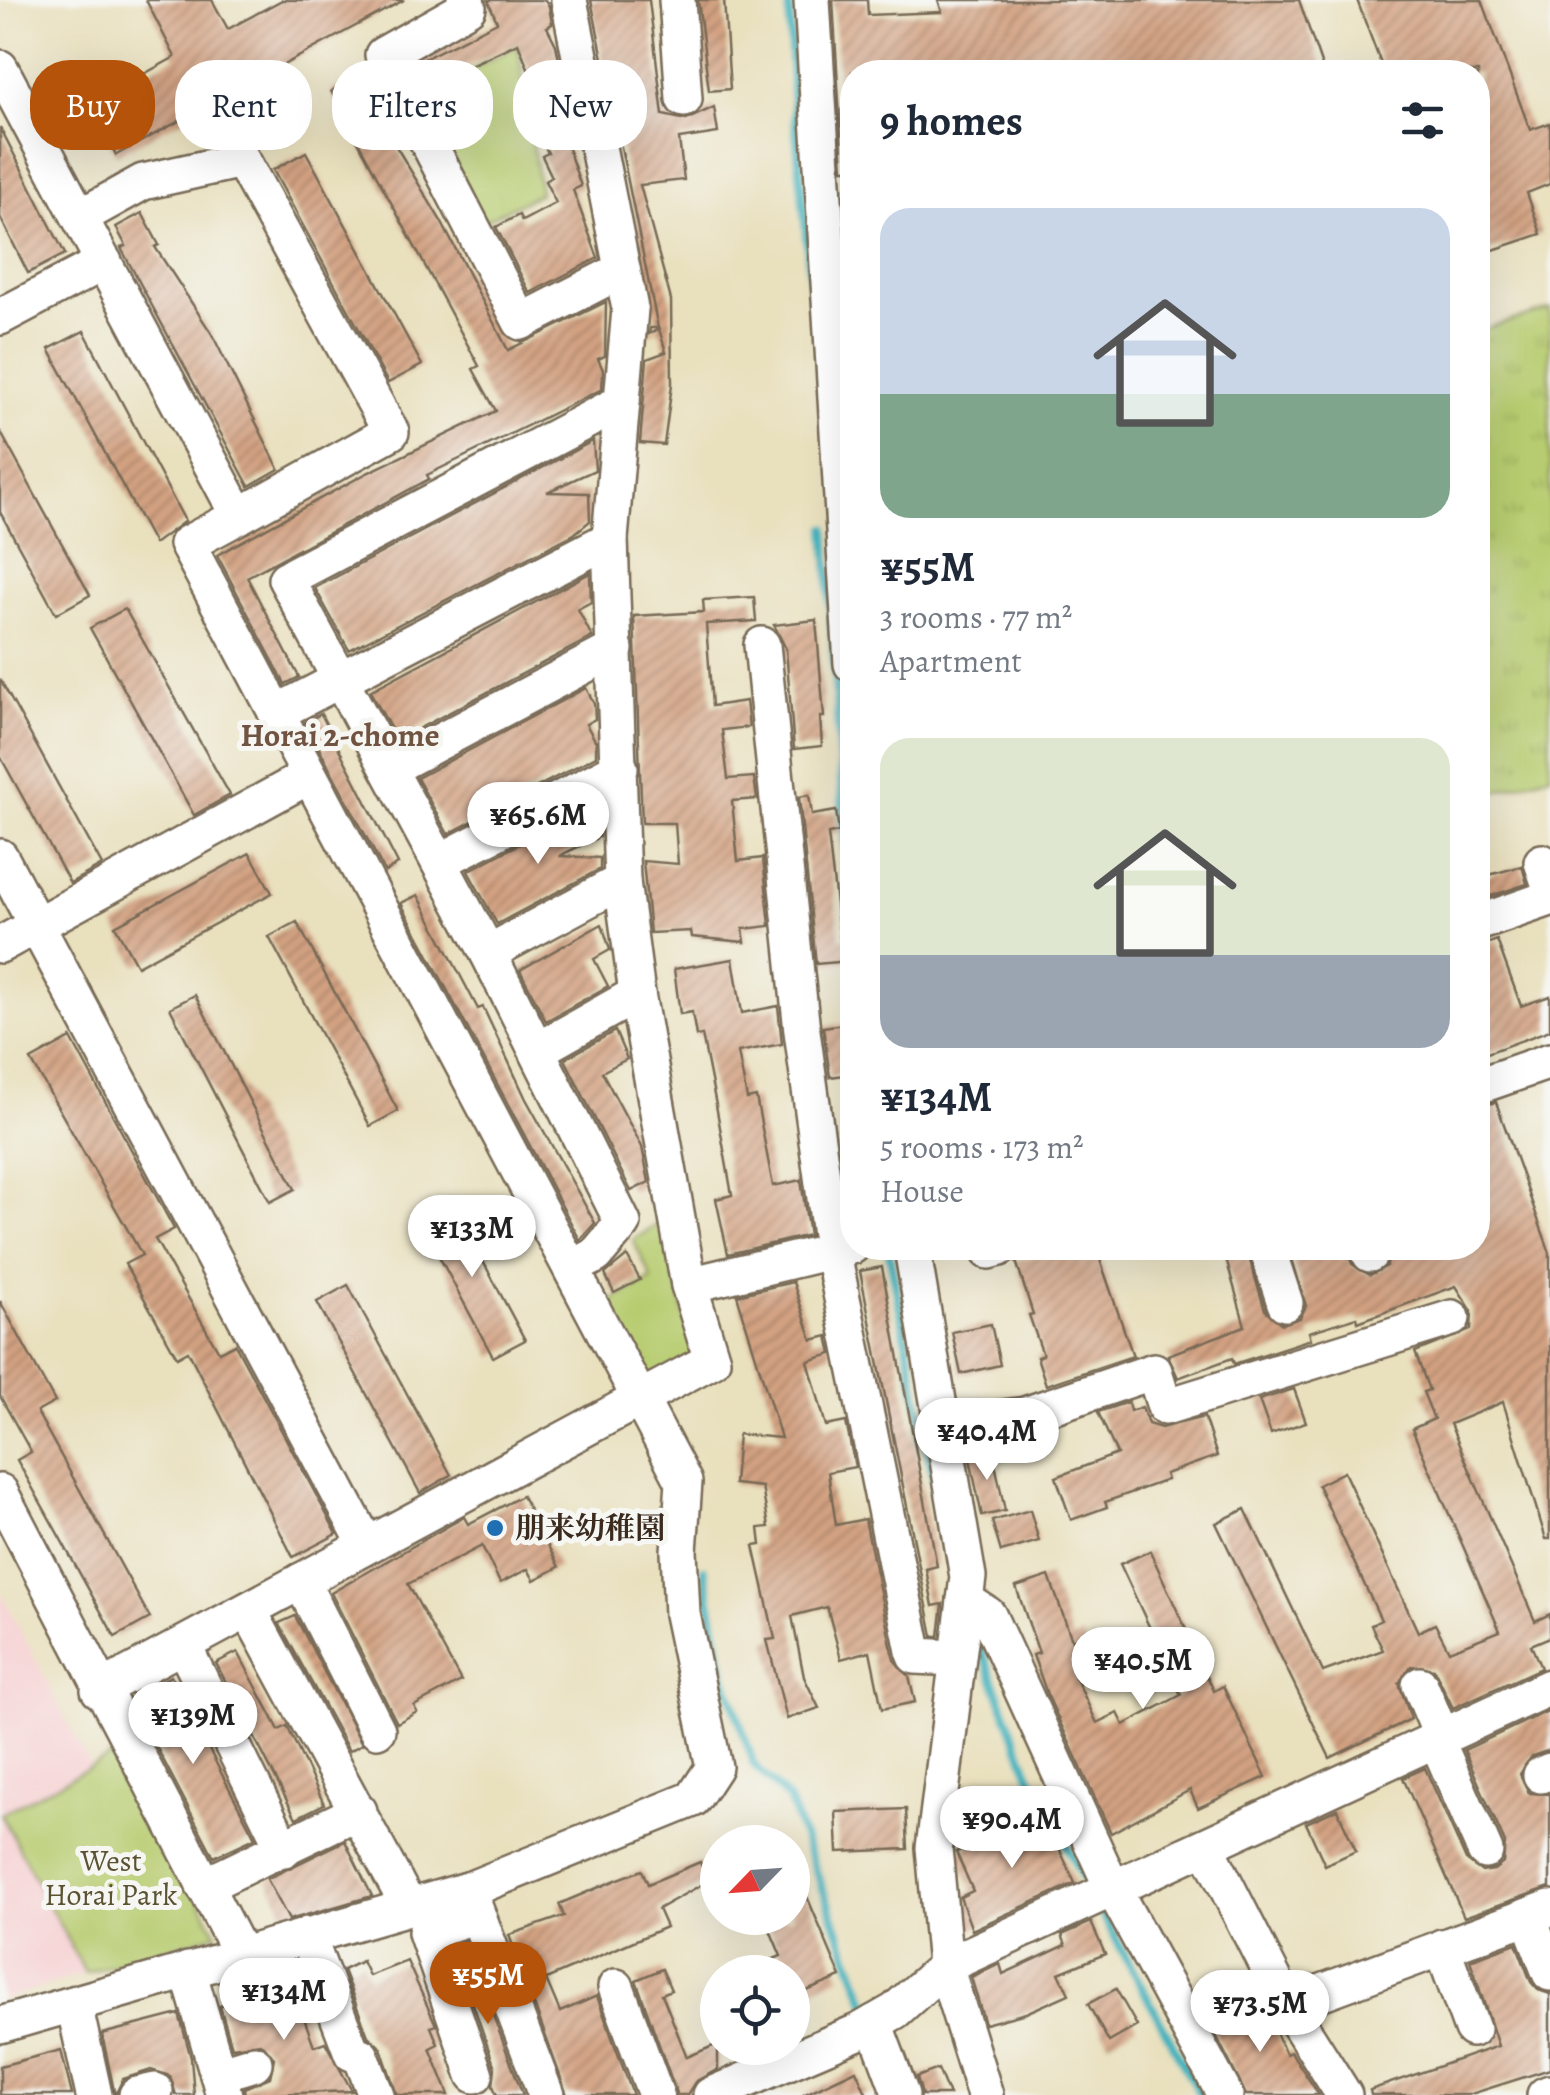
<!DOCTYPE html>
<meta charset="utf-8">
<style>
:root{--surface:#fff;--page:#f2f2f3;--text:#1f2937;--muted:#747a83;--accent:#b45309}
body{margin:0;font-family:Alegreya,"Noto Serif JP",serif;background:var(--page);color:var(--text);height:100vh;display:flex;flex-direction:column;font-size:38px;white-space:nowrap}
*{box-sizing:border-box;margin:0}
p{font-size:32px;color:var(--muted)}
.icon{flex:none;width:55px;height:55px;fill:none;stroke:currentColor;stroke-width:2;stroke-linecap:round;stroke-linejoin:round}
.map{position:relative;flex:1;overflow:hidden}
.drawer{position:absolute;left:840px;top:60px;width:650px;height:1200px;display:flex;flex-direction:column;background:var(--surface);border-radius:40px;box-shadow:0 10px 40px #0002}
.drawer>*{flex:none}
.guide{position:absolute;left:30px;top:60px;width:660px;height:90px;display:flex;gap:20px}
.needle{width:65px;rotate:245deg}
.controls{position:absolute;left:700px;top:1825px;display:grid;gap:20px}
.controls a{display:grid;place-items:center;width:110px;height:110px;border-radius:50%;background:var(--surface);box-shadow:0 10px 40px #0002;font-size:50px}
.price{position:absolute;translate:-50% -85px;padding:0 22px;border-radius:35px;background:#fff;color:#222;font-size:32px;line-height:65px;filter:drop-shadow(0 2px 5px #0008)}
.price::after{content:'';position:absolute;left:50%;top:60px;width:30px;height:22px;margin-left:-15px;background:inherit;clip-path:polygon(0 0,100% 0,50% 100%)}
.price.current{background:var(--accent);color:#fff}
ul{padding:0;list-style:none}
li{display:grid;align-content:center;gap:20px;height:530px;padding:0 40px}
li span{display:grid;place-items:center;height:310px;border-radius:30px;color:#555}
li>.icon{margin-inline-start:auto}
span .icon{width:180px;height:180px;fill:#fffc;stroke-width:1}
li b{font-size:42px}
h2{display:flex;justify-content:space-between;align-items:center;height:120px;padding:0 40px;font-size:42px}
.chip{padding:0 35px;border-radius:40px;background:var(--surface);box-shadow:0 10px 40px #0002;font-size:35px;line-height:90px}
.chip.current{background:var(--accent);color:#fff}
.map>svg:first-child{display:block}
.built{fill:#f7cfd1}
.grass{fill:url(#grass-tufts);stroke:#797b47;stroke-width:2.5}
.green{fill:#b7cc70;stroke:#797b47;stroke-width:2.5}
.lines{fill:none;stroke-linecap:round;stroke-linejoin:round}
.stream{stroke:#43b2bd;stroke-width:8}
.building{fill:url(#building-hatch)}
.minor-casing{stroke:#786a56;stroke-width:40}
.minor{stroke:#fff;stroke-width:35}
.poi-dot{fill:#1f6fb2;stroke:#f6f6f2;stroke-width:4}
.labels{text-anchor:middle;stroke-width:10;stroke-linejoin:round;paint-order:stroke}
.poi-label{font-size:30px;font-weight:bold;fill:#3b2a1e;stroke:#f6f6f2;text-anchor:start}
.park-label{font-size:30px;fill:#5a5232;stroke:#f6f6f2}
.neighbourhood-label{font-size:32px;font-weight:bold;fill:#705441;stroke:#f6f6f2}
</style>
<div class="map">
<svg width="1550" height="2095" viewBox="0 0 1550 2095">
<defs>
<pattern id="grass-tufts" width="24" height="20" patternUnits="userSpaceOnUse" patternTransform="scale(2.5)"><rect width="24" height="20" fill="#b7cc70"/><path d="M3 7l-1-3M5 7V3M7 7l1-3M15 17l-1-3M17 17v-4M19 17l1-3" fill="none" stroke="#9eaf61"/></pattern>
<pattern id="building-hatch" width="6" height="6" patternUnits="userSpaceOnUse" patternTransform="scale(2.5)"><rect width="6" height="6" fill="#d3a282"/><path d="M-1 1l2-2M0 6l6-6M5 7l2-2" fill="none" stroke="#ac846a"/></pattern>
</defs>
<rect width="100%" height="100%" fill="#f6f6f2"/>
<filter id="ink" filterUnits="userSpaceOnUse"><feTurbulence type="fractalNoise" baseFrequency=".01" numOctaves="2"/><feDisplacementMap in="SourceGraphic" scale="20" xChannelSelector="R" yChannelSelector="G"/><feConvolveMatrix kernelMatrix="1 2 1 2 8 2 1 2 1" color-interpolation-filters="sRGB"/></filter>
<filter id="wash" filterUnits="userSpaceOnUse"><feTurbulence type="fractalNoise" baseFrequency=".0048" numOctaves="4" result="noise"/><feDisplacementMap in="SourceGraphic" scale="40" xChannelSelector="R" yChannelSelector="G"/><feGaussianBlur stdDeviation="2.25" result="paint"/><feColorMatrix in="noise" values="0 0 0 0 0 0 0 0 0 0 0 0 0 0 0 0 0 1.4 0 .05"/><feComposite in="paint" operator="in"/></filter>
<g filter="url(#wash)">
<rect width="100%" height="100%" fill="#e9e0be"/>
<path class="built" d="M 0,1591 L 91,1767 L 1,1814 L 85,1973 L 0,2000 Z"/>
<path class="grass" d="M 1550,309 L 1550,775 L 1478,797 L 1478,331 Z"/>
<g class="green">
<path d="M 518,46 L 540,193 L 478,224 L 414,99 Z"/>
<path d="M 662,1222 L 694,1354 L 649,1381 L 609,1302 L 652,1279 L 633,1240 Z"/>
<path d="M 120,1752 L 217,1934 L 85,1973 L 1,1814 Z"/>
</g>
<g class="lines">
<g class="stream">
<path d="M 789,0 L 793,100 L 814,314"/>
<path d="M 826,528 L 852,959"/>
<path d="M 888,1248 L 945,1537"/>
<path d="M 704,1569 L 724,1674 L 754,1765 L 789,1800 L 869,2010"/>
<path d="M 977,1638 L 1029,1773 L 1089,1890"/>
<path d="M 1098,1906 L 1200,2095"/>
</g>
</g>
<g id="blocks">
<g class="building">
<path d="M 146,0 L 212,0 L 228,29 L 282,0 L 404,0 L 116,155 L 89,104 L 175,57 Z"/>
<path d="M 488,0 L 545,0 L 549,6 L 552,24 L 547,27 L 556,45 L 574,136 L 565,140 L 581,186 L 573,190 L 598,258 L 530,293 L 496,227 L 519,215 L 522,221 L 556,203 L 545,181 L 552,177 L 542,156 L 548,153 L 538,133 L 544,129 L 534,109 L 543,105 L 518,43 L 423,87 L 412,65 L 497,22 Z"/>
<path d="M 591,0 L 649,0 L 663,115 L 686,120 L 714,107 L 718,133 L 679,139 L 684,180 L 640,185 L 671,300 L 672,384 L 664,445 L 640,443 L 647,359 L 666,352 L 659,329 L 649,334 L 650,328 L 658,328 Z"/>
<path d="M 698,0 L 724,0 L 730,89 L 709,91 Z"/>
<path d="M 833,0 L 867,0 L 868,15 L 942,12 L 938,0 L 1299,0 L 1324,72 L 964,72 L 961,64 L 907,68 L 906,60 L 869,63 L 870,72 L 852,72 L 852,169 L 843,169 Z"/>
<path d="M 1357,0 L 1482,0 L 1530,130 L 1550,123 L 1550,184 L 1527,193 L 1541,234 L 1478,255 L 1478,72 L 1384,72 Z"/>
<path d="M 355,78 L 441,221 L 508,350 L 606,302 L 605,356 L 598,359 L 603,370 L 602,389 L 427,475 L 429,479 L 247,577 L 299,677 L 285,684 L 217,555 L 367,473 L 496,411 L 473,369 L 479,366 L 331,91 Z"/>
<path d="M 0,127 L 65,254 L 28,273 L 0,217 Z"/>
<path d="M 306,152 L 422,365 L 388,383 L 273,170 Z"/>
<path d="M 142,213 L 159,245 L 155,247 L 212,334 L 279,469 L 249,486 L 121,248 L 126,246 L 116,227 Z"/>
<path d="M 84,331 L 185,521 L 154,544 L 49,349 Z"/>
<path d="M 0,431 L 90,595 L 56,614 L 0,512 Z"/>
<path d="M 593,441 L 595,470 L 547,492 L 589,493 L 590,521 L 574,534 L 349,650 L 315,588 Z"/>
<path d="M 590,573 L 591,602 L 578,609 L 592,637 L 397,740 L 370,691 Z"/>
<path d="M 754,597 L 756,621 L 706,624 L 712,706 L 746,701 L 749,727 L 722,730 L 728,779 L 754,777 L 757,799 L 732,801 L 738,861 L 763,858 L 770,926 L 743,929 L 745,942 L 692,937 L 691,931 L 650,933 L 643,861 L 678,864 L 675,823 L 642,823 L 634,616 L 704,612 L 703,600 Z"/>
<path d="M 125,609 L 230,795 L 194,815 L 90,628 Z"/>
<path d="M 816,620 L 824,717 L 820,717 L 822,746 L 794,749 L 786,649 L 774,625 Z"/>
<path d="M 0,679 L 102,865 L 70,883 L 0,756 Z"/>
<path d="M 586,688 L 594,703 L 595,719 L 586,724 L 596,742 L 596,756 L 448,834 L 417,778 Z"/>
<path d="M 321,714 L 398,864 L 385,872 L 305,722 Z"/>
<path d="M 809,795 L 812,815 L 836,811 L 839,832 L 828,834 L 840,938 L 847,937 L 849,961 L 816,964 L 799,797 Z"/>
<path d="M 598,803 L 599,837 L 559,856 L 600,858 L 600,869 L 497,924 L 468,871 Z"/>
<path d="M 250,853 L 272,893 L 137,966 L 115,926 Z"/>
<path d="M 1522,866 L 1527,884 L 1479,900 L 1478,878 Z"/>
<path d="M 418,895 L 478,1009 L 483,1007 L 526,1099 L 595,1223 L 580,1240 L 401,903 Z"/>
<path d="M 297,922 L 398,1111 L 370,1126 L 269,937 Z"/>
<path d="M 602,924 L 610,950 L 594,959 L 608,986 L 546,1021 L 520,970 Z"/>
<path d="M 1497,940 L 1521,1006 L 1550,996 L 1550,1030 L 1482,1055 L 1478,1043 L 1478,947 Z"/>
<path d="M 733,959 L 742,1013 L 778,1006 L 782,1044 L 738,1052 L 747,1099 L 756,1097 L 773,1186 L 801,1180 L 809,1235 L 728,1254 L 716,1199 L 732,1195 L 716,1105 L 702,1035 L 696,1036 L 692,1012 L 680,1014 L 674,969 Z"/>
<path d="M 195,995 L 295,1189 L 270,1202 L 170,1008 Z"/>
<path d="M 850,1023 L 852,1074 L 830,1077 L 823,1027 Z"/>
<path d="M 615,1031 L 627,1059 L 602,1072 L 642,1147 L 649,1182 L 631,1191 L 565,1059 Z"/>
<path d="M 71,1038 L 174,1229 L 155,1239 L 219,1352 L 235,1344 L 337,1534 L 293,1557 L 188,1351 L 177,1357 L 125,1264 L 142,1255 L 31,1060 Z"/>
<path d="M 1496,1102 L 1550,1253 L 1550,1539 L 1546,1539 L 1503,1402 L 1450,1424 L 1535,1621 L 1550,1614 L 1550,1637 L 1531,1645 L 1541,1668 L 1453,1708 L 1434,1669 L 1411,1666 L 1399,1683 L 1411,1719 L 1330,1758 L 1216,1523 L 1245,1509 L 1323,1672 L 1383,1650 L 1371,1625 L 1381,1620 L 1318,1485 L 1344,1472 L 1418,1632 L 1435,1624 L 1449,1651 L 1500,1631 L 1412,1429 L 1434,1419 L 1423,1392 L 1429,1390 L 1415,1352 L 1471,1330 L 1472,1311 L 1456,1286 L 1358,1322 L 1357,1317 L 1309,1332 L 1311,1339 L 1234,1364 L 1232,1358 L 1178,1378 L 1168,1355 L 1245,1326 L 1223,1248 L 1246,1248 L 1265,1310 L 1282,1324 L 1300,1318 L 1306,1306 L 1289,1248 L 1346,1248 L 1352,1264 L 1370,1275 L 1387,1266 L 1390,1248 L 1478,1248 L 1478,1107 Z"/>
<path d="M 852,1169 L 852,1225 L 843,1171 Z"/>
<path d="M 452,1203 L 525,1340 L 493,1357 L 420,1221 Z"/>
<path d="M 1056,1248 L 1096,1248 L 1133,1356 L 1046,1385 L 1037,1357 L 1043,1355 L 1029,1315 L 1033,1314 L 1016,1261 Z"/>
<path d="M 627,1256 L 640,1280 L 614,1293 L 605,1274 Z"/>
<path d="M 882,1267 L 937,1566 L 926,1569 L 933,1606 L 943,1604 L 939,1636 L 933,1636 L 860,1271 Z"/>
<path d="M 793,1282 L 812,1340 L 828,1336 L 832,1354 L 808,1361 L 826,1426 L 846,1422 L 855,1467 L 828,1472 L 836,1525 L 865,1519 L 894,1660 L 909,1676 L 915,1702 L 882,1709 L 870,1651 L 841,1659 L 827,1607 L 792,1616 L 804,1677 L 819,1708 L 787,1719 L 767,1640 L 775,1639 L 754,1546 L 761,1545 L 759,1528 L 769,1527 L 762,1487 L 734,1484 L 738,1434 L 781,1438 L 737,1295 Z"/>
<path d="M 348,1285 L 451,1475 L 420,1493 L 317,1302 Z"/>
<path d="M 0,1301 L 55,1402 L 37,1412 L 150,1618 L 115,1637 L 17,1460 L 31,1452 L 0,1396 Z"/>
<path d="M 991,1324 L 1000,1365 L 961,1374 L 952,1332 Z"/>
<path d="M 1294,1389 L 1306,1422 L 1271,1434 L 1259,1400 Z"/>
<path d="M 1128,1402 L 1130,1411 L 1142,1407 L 1148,1424 L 1161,1428 L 1204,1417 L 1217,1456 L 1165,1474 L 1167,1480 L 1105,1502 L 1107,1507 L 1071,1520 L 1056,1477 L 1117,1454 L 1098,1412 Z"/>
<path d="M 992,1449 L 1005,1511 L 982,1516 L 969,1454 Z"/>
<path d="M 522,1496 L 559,1567 L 534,1580 L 528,1569 L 500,1583 L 482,1546 L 408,1584 L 461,1681 L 414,1706 L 417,1712 L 397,1723 L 331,1593 L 464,1517 L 468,1524 Z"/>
<path d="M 1030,1510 L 1039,1541 L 1001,1552 L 992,1521 Z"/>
<path d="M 1150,1551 L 1214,1691 L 1223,1686 L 1266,1777 L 1198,1808 L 1190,1790 L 1111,1833 L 1047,1694 L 1033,1655 L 1039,1653 L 1016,1587 L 1049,1576 L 1072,1640 L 1082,1636 L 1091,1661 L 1071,1668 L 1097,1723 L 1118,1713 L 1124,1725 L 1181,1695 L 1120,1564 Z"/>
<path d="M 295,1616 L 362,1744 L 349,1751 L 279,1623 Z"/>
<path d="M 238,1652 L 279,1730 L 287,1726 L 324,1804 L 296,1818 L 216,1663 Z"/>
<path d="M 171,1676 L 255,1838 L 214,1857 L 131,1698 Z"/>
<path d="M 1550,1710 L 1550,1750 L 1532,1756 L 1520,1774 L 1529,1793 L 1550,1794 L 1550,1887 L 1464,1917 L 1403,1778 L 1425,1768 L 1466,1860 L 1482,1872 L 1494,1870 L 1503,1863 L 1505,1843 L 1464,1750 Z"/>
<path d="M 906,1809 L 908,1849 L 838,1852 L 836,1812 Z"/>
<path d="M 1337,1809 L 1356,1851 L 1325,1865 L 1306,1823 Z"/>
<path d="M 1043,1813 L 1075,1883 L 972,1930 L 960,1897 L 973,1891 L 956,1852 Z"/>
<path d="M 345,1841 L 372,1896 L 289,1920 L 267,1879 Z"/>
<path d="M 792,1861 L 841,1977 L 792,1997 L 792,1972 L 742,1972 L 781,1956 L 765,1918 L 792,1918 Z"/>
<path d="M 700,1862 L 708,1881 L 658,1909 L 666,1927 L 546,1979 L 560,2012 L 597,1996 L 633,2095 L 567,2095 L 509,1935 L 564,1916 L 559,1904 L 616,1880 L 642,1870 L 648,1884 Z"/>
<path d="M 1091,1922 L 1105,1954 L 1059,1973 L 1069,1994 L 1026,2013 L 985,2024 L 971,1977 L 1000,1964 L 1003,1974 L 1066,1945 L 1062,1935 Z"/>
<path d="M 465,1941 L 523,2095 L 497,2095 L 493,2086 L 495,2068 L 453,1945 Z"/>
<path d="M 1516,1943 L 1531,1982 L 1538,1990 L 1550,1994 L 1550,2069 L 1468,2095 L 1371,2095 L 1370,2090 L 1498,2046 L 1470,1960 Z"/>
<path d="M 362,1961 L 369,1976 L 407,1961 L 436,2025 L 431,2027 L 438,2044 L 430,2048 L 449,2095 L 397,2095 L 381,2048 L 368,2036 L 343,1970 Z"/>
<path d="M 662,1969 L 671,1990 L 662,1994 L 687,2057 L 718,2044 L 718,2069 L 695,2082 L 687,2095 L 677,2095 L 636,1980 Z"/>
<path d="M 301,1979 L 310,2004 L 300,2007 L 314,2046 L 325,2042 L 352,2091 L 245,2095 L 244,2088 L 270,2077 L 274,2058 L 260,2043 L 232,2047 L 220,2006 L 277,1992 L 276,1987 Z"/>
<path d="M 1116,1989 L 1137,2026 L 1109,2042 L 1088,2004 Z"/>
<path d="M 1260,1999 L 1286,2054 L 1291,2052 L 1319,2095 L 1246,2095 L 1211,2025 Z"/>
<path d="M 179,2014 L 191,2058 L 194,2095 L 176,2095 L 170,2076 L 151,2070 L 123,2079 L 115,2095 L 102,2034 Z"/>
<path d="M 61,2050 L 72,2095 L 0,2095 L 0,2066 Z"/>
<path d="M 938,2069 L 949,2095 L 922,2095 L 917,2077 Z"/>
<path d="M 856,2070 L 867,2095 L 803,2095 Z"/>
</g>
</g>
</g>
<g filter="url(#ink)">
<use href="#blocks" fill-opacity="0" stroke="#786a56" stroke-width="2.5"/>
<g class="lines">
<g class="minor-casing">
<g id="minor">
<path d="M 465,0 L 468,7 L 383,55 L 521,322 L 622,270"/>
<path d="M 569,0 L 630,309 L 610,539 L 622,881 L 637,994 L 689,1285"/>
<path d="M 677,0 L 684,99"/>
<path d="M 812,0 L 852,664"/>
<path d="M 0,68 L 239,516 L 187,544 L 684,1482 L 679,1551 L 682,1614 L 714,1767 L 693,1799 L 471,1889 L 0,2025"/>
<path d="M 80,217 L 143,182 L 242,160 L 391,432 L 239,516"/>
<path d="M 0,317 L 104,262"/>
<path d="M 762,645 L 802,1031 L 832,1249 L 915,1656 L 956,1658"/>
<path d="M 276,713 L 610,539"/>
<path d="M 390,768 L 615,649"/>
<path d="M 0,857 L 366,1544"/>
<path d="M 439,862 L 620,768"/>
<path d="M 1542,862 L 1550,886"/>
<path d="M 1478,923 L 1550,898"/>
<path d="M 0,945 L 309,776"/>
<path d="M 488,953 L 622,881"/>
<path d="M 538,1050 L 637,994"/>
<path d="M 1478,1086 L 1550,1061"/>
<path d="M 912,1248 L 968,1577 L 934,1848 L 945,1966 L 985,2095"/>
<path d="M 988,1248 L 989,1251 L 1000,1248"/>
<path d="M 1267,1248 L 1285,1303"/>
<path d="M 1367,1248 L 1370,1254"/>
<path d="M 573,1268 L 596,1255 L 623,1223 L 488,953 L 286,579 L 622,402"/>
<path d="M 944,1426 L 1025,1415 L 1154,1371 L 1165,1407 L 1452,1318"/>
<path d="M 0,1492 L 241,1955"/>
<path d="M 301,1581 L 377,1730"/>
<path d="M 965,1600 L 988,1615 L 1111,1885 L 1225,2095"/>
<path d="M 249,1611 L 409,1907"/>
<path d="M 184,1647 L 284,1849"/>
<path d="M 1420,1685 L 1442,1737"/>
<path d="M 99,1690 L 712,1360 L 689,1285 L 852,1246"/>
<path d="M 1436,1739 L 1485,1851"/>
<path d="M 1541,1775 L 1550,1771"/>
<path d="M 1206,1846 L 1287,2005 L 1550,1908"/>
<path d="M 204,1886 L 359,1811"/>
<path d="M 468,1890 L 546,2095"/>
<path d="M 1528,1916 L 1550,1973"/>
<path d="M 307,1935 L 352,2053 L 361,2056 L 376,2095"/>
<path d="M 1442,1947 L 1472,2029"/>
<path d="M 188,1970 L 224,2095"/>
<path d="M 616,1987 L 656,2095"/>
<path d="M 74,2004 L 94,2095"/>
<path d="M 1287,2005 L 1344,2095"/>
<path d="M 874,2023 L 901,2095"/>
<path d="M 218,2074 L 254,2063"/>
<path d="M 475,2075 L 426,1932 L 477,1915"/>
<path d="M 137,2095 L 155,2091"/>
<path d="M 711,2095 L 860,2031 L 895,2011 L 945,1966 L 1550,1687"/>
<path d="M 1545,2095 L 1550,2093"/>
</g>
</g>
<use href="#minor" class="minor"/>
</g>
</g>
<circle class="poi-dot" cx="495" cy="1528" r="10"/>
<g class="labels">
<g class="poi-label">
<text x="515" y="1538">朋来幼稚園</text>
</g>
<g class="park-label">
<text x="111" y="1871">West<tspan x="111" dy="34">Horai Park</tspan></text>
</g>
<g class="neighbourhood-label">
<text x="340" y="746">Horai 2-chome</text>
</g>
</g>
</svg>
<div class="controls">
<a><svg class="needle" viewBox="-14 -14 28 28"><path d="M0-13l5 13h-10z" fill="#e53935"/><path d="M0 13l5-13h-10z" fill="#747a83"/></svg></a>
<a><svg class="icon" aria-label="locate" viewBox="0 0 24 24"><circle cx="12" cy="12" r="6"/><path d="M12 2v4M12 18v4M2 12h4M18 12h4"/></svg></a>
</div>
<b class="price" style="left:538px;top:867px">¥65.6M</b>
<b class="price" style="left:472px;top:1280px">¥133M</b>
<b class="price" style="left:987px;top:1483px">¥40.4M</b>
<b class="price" style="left:1143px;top:1712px">¥40.5M</b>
<b class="price" style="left:193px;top:1767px">¥139M</b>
<b class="price" style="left:1012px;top:1871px">¥90.4M</b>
<b class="price current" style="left:488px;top:2027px">¥55M</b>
<b class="price" style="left:284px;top:2043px">¥134M</b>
<b class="price" style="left:1260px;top:2055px">¥73.5M</b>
<div class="guide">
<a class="chip current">Buy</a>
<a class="chip">Rent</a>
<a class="chip">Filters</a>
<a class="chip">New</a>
</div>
<section class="drawer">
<h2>9 homes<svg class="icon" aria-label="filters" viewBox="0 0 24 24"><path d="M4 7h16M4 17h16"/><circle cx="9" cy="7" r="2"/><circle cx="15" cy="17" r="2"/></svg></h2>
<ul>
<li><span style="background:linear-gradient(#c9d6e8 60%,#7fa58c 0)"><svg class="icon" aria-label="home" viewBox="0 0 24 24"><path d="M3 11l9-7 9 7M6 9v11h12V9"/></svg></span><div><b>¥55M</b><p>3 rooms · 77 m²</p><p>Apartment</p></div></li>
<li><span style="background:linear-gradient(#dfe7d0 70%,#9aa5b1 0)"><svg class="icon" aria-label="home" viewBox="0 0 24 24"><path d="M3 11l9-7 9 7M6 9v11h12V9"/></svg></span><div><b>¥134M</b><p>5 rooms · 173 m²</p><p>House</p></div></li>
</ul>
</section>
</div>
